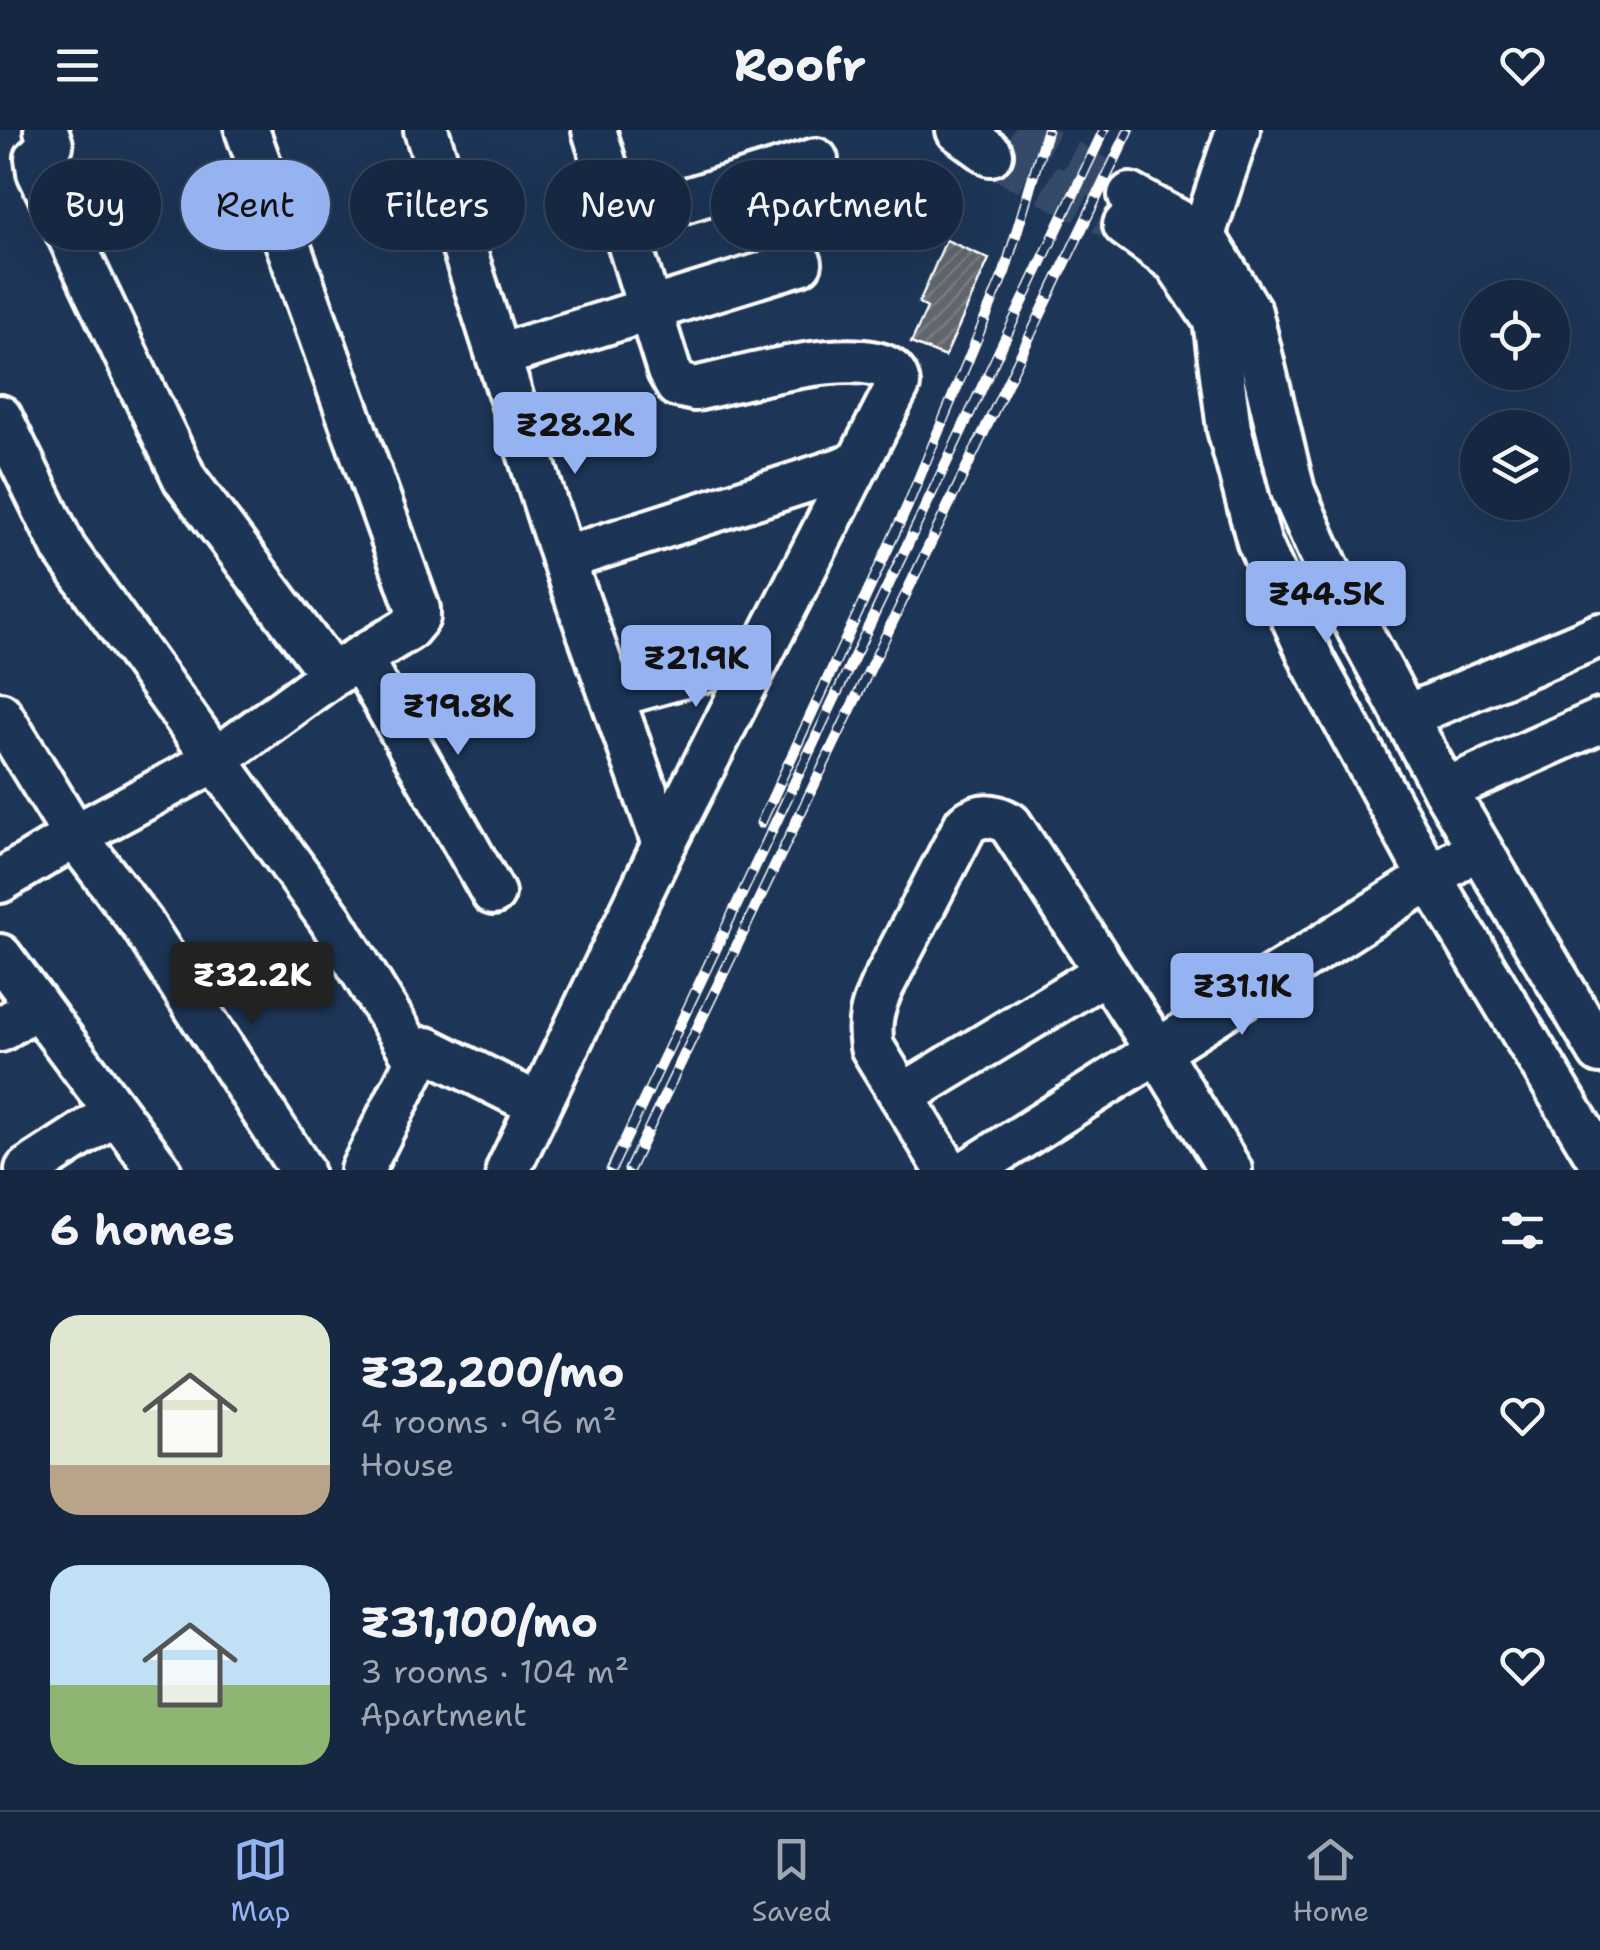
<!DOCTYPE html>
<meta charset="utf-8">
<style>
:root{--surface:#162841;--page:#23344c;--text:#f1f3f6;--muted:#9ea6b1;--line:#35445a;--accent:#95b2f1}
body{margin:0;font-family:"Shantell Sans",sans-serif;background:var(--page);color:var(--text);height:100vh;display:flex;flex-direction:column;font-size:38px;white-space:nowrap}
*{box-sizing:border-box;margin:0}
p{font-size:32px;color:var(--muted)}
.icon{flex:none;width:55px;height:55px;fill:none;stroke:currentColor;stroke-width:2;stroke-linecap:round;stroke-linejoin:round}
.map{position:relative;height:1040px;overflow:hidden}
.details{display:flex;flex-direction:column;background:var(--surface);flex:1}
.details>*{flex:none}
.banner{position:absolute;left:30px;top:30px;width:1000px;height:90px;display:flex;gap:20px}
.controls{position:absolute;left:1460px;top:150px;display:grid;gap:20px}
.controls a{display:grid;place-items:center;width:110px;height:110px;border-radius:50%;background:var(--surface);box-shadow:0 10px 40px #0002,0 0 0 2px var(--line);font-size:50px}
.price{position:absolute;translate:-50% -85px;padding:0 22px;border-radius:10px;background:var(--accent);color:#111;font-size:32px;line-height:65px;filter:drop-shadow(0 2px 5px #0008)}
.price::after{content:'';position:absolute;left:50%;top:60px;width:30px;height:22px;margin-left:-15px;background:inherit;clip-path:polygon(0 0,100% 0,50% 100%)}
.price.current{background:#222;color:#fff}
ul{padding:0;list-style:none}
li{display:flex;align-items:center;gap:30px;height:250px;padding:0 50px}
li span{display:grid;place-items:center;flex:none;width:280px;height:200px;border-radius:30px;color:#555}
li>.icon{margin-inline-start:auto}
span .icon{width:120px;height:120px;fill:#fffc;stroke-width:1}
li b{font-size:42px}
h2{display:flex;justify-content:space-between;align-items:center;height:120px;padding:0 50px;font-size:42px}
.chip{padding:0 35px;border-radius:45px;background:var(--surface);box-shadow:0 10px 40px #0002,0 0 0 2px var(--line);font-size:35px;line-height:90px}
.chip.current{background:var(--accent);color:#111}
header{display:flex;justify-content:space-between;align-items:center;height:130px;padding:0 50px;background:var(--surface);font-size:45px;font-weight:700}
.tab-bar{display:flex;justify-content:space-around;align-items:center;height:140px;border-top:2px solid var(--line);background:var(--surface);font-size:28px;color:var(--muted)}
.tab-bar a{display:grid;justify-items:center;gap:5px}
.tab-bar .current{color:var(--accent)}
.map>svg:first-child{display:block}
.building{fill:url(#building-hatch);stroke:#fff;stroke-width:2.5}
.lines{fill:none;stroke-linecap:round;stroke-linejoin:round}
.minor-tunnel{stroke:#344968;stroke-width:42;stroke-dasharray:42 21;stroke-linecap:butt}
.minor-casing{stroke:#fff;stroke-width:50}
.minor{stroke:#1d3557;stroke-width:42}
.rail-casing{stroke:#fff;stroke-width:11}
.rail{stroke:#1d3557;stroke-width:8;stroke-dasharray:22;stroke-linecap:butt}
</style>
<header><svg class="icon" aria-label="menu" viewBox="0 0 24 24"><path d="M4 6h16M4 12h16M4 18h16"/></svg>Roofr<svg class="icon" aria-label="heart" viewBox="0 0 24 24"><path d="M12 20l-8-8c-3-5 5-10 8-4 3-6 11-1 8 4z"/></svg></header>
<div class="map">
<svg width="1600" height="1040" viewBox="0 0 1600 1040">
<defs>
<pattern id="building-hatch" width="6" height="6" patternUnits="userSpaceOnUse" patternTransform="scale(2.5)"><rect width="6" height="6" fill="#61666c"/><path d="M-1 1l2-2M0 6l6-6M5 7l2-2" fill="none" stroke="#797d82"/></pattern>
</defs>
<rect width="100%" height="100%" fill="#1d3557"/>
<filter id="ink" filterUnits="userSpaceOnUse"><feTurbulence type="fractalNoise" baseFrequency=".01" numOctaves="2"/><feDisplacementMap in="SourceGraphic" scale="20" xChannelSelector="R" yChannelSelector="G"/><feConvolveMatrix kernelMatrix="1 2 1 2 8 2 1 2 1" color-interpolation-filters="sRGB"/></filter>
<g filter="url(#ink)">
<path class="building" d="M 946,110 L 989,129 L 945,227 L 911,213 L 927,178 L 919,173 Z"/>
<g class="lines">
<g class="minor-tunnel">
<path d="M 1013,0 L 1130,65"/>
<path d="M 991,24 L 1125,95"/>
</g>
<g class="minor-casing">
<g id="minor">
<path d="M 46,0 L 51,15 L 37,28 L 39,42 L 185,349 L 332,545"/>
<path d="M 426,0 L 563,429 L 664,714"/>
<path d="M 958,0 L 991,24"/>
<path d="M 1130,65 L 1203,105 L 1250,182 L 1293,361 L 1332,449 L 1445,660 L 1600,922"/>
<path d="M 622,90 L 816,30"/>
<path d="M 1125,95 L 1176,132 L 1215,190 L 1229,299 L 1259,412 L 1313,532 L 1429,746 L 1600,1031"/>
<path d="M 1203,105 L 1238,0"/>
<path d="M 498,226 L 800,133"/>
<path d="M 0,287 L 64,419 L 331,790 L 417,931"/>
<path d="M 563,429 L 858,334"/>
<path d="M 360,528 L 493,763"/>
<path d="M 612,566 L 760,525"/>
<path d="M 0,584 L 75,706 L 142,794 L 301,1040"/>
<path d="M 1405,587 L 1600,505"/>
<path d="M 1445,660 L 1600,591"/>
<path d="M 0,751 L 75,706 L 214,631 L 332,545 L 408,499 L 418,487 L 418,479 L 247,0"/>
<path d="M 0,826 L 159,1040"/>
<path d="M 0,900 L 35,877"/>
<path d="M 902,966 L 1106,842"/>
<path d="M 27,1040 L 115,983"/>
<path d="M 362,1040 L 417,931 L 427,919 L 537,974"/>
<path d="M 508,1040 L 664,714 L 898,255 C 892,202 727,253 695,259 L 677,255 L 669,241 L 594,0"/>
<path d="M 947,1040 L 872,917 C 868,893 872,878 882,856 L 966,694 C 981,683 994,684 1010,694 L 1157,920 L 1230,1040"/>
<path d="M 970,1040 L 1455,732"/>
</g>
</g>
<use href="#minor" class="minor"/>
<g class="rail-casing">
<g id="rail">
<path d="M 761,693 L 907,377 L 1005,141 L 1047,0"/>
<path d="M 611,1040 L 1104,0"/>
<path d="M 629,1040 L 1129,0"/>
</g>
</g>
<use href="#rail" class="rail"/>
</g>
</g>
</svg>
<div class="controls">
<a><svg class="icon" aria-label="locate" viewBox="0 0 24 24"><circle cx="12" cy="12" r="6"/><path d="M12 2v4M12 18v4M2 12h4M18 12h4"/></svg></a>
<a><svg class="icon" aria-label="layers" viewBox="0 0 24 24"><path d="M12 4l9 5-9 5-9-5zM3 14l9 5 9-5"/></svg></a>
</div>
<b class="price" style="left:575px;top:347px">₹28.2K</b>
<b class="price" style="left:1326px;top:516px">₹44.5K</b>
<b class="price" style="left:696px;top:580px">₹21.9K</b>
<b class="price" style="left:458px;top:628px">₹19.8K</b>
<b class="price current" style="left:252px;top:897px">₹32.2K</b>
<b class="price" style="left:1242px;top:908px">₹31.1K</b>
<div class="banner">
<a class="chip">Buy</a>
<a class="chip current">Rent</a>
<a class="chip">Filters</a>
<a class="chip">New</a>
<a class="chip">Apartment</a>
</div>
</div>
<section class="details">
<h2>6 homes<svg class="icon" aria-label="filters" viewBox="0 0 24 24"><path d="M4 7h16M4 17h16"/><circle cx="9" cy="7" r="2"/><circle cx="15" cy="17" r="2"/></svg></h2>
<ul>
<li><span style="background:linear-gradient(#dfe7d0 75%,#b9a48a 0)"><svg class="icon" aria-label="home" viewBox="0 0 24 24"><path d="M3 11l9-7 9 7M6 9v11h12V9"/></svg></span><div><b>₹32,200/mo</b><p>4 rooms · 96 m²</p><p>House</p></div><svg class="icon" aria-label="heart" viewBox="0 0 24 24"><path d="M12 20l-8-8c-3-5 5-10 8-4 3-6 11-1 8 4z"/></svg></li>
<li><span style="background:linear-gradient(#bfe0f5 60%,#8fb573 0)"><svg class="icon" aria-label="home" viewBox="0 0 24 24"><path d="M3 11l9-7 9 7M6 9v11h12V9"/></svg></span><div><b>₹31,100/mo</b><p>3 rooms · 104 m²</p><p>Apartment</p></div><svg class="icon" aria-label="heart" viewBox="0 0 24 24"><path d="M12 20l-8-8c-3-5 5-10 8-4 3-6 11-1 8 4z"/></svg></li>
</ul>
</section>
<nav class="tab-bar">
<a class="current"><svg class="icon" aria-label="map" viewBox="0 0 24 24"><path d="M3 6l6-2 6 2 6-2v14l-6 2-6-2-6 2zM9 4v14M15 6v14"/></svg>Map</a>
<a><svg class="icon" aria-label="saved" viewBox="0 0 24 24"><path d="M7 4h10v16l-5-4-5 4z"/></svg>Saved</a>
<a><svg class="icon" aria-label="home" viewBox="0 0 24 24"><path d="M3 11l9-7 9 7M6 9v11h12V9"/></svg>Home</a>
</nav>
